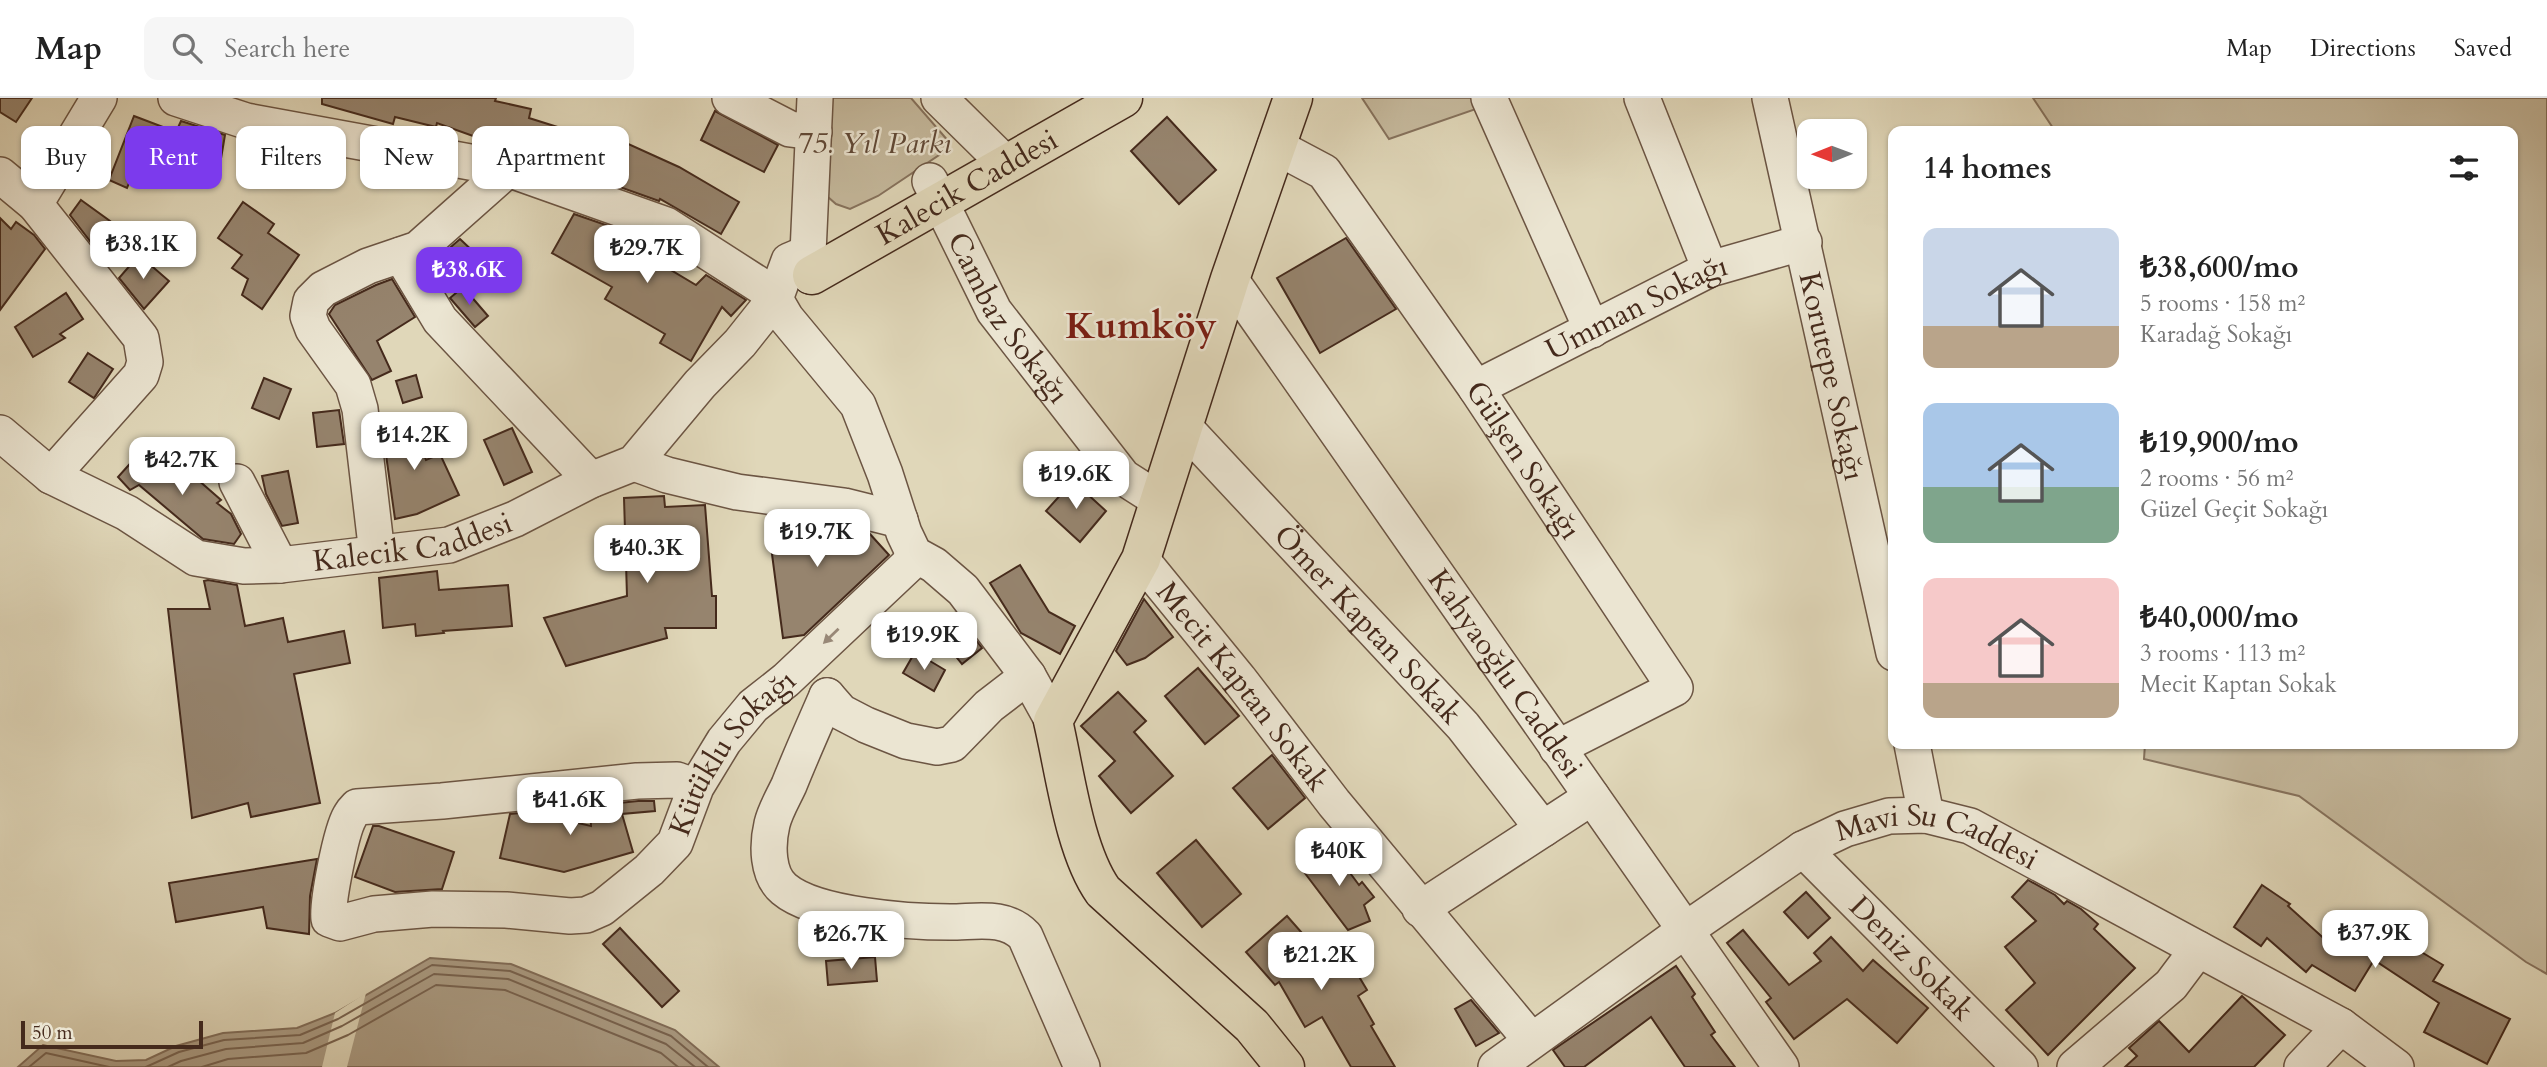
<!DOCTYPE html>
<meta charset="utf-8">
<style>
:root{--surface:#fff;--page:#f6f6f6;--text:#222;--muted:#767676;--line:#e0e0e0;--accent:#7c3aed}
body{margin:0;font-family:Cardo,serif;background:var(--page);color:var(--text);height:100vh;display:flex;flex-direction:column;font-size:26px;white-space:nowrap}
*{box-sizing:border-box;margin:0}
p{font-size:23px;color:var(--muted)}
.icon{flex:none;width:38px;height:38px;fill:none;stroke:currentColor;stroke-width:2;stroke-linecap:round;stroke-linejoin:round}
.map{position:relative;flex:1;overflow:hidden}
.sheet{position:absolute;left:1888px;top:28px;width:630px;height:623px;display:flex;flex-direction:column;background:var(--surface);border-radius:14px;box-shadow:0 2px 5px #0004}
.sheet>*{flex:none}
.banner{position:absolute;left:21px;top:28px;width:665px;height:63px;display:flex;gap:14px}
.needle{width:46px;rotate:269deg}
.buttons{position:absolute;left:1797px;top:21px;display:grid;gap:14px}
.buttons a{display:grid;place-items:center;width:70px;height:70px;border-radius:14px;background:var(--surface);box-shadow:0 2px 5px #0004;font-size:35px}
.scale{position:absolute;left:21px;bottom:18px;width:182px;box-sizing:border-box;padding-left:7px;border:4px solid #452a1c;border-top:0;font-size:19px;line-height:24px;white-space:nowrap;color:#452a1c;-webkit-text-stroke:5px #ebe5d2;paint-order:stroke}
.price{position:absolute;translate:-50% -60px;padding:0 16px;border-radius:14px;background:#fff;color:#222;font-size:23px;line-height:46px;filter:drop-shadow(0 2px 4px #0008)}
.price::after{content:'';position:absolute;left:50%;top:42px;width:21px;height:16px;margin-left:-10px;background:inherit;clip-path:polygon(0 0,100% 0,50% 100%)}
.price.selected{background:var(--accent);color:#fff}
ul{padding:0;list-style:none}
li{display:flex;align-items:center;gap:21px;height:175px;padding:0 35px}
li span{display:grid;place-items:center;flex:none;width:196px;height:140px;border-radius:14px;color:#555}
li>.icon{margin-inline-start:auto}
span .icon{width:84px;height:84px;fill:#fffc;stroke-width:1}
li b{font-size:30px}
h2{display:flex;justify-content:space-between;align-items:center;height:84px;padding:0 35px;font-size:30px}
.tag{padding:0 24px;border-radius:14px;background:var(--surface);box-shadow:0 2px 5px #0004;font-size:24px;line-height:63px}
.tag.selected{background:var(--accent);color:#fff}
header{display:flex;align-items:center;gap:42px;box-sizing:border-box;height:98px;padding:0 35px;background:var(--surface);border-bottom:2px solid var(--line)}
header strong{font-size:33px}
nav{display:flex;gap:38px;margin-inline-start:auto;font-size:24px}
.search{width:490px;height:63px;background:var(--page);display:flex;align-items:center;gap:18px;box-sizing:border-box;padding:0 24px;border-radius:14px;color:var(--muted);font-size:26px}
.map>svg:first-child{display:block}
.green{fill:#c6ba9e;stroke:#86725d;stroke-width:2}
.water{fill:#ab9c84;stroke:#826e5a;stroke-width:2}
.pier{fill:#e0d7b9}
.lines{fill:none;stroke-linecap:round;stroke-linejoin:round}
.shore{stroke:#786350;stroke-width:2}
.building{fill:#96846e;stroke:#452a1c;stroke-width:2}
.minor-casing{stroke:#6c5543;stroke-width:38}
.major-casing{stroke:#452a1c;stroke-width:41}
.minor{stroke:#ebe5d2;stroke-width:35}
.major{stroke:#e0d7b9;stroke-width:38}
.oneway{fill:#988877}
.labels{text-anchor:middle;stroke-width:5;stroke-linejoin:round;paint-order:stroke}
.park-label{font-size:30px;font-style:italic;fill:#5f4736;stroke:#ebe5d2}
.street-label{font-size:30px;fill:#452a1c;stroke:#ebe5d2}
.district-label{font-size:37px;font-weight:bold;fill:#7a1f14;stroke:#ebe5d2}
</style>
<header>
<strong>Map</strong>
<div class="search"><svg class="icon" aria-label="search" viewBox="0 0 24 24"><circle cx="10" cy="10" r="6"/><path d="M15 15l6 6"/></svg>Search here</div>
<nav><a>Map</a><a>Directions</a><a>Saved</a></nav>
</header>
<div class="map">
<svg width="2547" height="969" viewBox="0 0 2547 969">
<rect width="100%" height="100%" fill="#e0d7b9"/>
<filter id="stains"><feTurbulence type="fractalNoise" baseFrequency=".00286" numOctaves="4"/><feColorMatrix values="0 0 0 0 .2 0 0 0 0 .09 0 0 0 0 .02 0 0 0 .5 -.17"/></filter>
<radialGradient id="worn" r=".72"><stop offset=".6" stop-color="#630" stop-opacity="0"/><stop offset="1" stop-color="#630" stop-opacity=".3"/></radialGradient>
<g class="green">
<path d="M 830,0 L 911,0 L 950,45 L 948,51 L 878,98 L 850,111 L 836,106 L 828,99 Z"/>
<path d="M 1362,0 L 1471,0 L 1476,11 L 1389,41 Z"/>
<path d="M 2033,0 L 2547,0 L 2547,876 L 2526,864 L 2299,698 L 2144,661 L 2145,646 L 2513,646 L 2513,33 L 2055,33 Z"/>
</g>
<path class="water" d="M 430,860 L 511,866 L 675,932 L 719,969 L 18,969 L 43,947 L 116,963 L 146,962 L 176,948 L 223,935 L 297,930 L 335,915 Z"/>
<path class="pier" d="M 366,895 L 347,969 L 322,969 L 335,915 Z"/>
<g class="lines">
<g class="shore">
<path d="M 29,969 L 46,955 L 109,969"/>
<path d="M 146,969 L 179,954 L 224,942 L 300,937 L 338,921 L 432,867 L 510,873 L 671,938 L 708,969"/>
<path d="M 168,969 L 181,963 L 226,951 L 303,945 L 342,928 L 434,876 L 508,881 L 666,946 L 695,969"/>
<path d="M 202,969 L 228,961 L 306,955 L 348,937 L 436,887 L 505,892 L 661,955 L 678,969"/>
</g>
</g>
<g class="building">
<path d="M 0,0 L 32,0 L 16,24 L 0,14 Z"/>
<path d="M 322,0 L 496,0 L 495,3 L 531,11 L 529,20 L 621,49 L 624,44 L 679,69 L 739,104 L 721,136 L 660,101 L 659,103 L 530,57 L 532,51 L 487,43 L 437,25 L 436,29 L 395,19 L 393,26 L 322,6 Z"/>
<path d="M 715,13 L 778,47 L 764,74 L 701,42 Z"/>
<path d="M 134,18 L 176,34 L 181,23 L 225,37 L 217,84 L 175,76 L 173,71 L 140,59 L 127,90 L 109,82 Z"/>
<path d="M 1167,19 L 1216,72 L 1179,106 L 1131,53 Z"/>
<path d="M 81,102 L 110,123 L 93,147 L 70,117 Z"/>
<path d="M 243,104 L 274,126 L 268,135 L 299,157 L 262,211 L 242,197 L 248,181 L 232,170 L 242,157 L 218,140 Z"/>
<path d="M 574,116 L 629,135 L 624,144 L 696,187 L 706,177 L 746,202 L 731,218 L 722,209 L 691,263 L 660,245 L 665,236 L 605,201 L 612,189 L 552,155 Z"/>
<path d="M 0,120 L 11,131 L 16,124 L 34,137 L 45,151 L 0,212 Z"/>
<path d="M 1346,140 L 1396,211 L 1320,255 L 1277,180 Z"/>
<path d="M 460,141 L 479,159 L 456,182 L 436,162 Z"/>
<path d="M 139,157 L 169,183 L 144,211 L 119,180 Z"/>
<path d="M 392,181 L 415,219 L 377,243 L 391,273 L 372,282 L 329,216 L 335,207 L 376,187 Z"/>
<path d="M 463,189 L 488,218 L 475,229 L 450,200 Z"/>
<path d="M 66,195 L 83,221 L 60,236 L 65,240 L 33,259 L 15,229 Z"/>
<path d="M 88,255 L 113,271 L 94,300 L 69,284 Z"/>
<path d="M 416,277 L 422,299 L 403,305 L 396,283 Z"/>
<path d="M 264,280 L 291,291 L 279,321 L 252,310 Z"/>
<path d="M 339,312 L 344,346 L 317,349 L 313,315 Z"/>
<path d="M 410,318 L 426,362 L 440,356 L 459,397 L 417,416 L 395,421 L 382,328 Z"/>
<path d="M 512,330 L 532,374 L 504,387 L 484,342 Z"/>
<path d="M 146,348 L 183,381 L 189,374 L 221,402 L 217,405 L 231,416 L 241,436 L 234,446 L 203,441 L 139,387 L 130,392 L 118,379 Z"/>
<path d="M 288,373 L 298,425 L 282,428 L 266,396 L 262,378 Z"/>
<path d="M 1073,383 L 1106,413 L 1080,444 L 1046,413 Z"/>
<path d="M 664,398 L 665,409 L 705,407 L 712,498 L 716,498 L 716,530 L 665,530 L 667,540 L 566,568 L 544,520 L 627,498 L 624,400 Z"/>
<path d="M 767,418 L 840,428 L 869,435 L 889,457 L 804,537 L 783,540 Z"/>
<path d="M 1020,467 L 1049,514 L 1075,528 L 1060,556 L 1021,535 L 990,485 Z"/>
<path d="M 437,473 L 439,492 L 508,487 L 512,528 L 443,533 L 444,535 L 416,538 L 415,526 L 383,530 L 379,480 Z"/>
<path d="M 208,482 L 237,487 L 245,528 L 283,520 L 288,544 L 344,533 L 350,565 L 294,576 L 320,705 L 251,719 L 248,705 L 192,720 L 168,511 L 210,511 L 204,483 Z"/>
<path d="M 1144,501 L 1173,539 L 1145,560 L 1127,567 L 1116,553 Z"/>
<path d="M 955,515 L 982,550 L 962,566 L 934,531 Z"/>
<path d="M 915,554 L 945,572 L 934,593 L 903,575 Z"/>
<path d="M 1198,570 L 1239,618 L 1205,646 L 1165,598 Z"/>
<path d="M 1118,594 L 1146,623 L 1134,634 L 1173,678 L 1131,715 L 1099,678 L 1115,663 L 1081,628 Z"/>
<path d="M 1272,657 L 1305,700 L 1268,731 L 1233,690 Z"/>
<path d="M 638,703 L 654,703 L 655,713 L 622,716 L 633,754 L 564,774 L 500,760 L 510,716 L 530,714 L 591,728 L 590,708 Z"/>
<path d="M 373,728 L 379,728 L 454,754 L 442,791 L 395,794 L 355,779 Z"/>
<path d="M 1196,742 L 1241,796 L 1202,829 L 1157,775 Z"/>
<path d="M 1330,748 L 1359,787 L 1362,784 L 1374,799 L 1364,807 L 1370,823 L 1348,832 L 1301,770 Z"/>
<path d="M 317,761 L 310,798 L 309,836 L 267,830 L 263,809 L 176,824 L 169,785 Z"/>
<path d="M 2028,782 L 2055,797 L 2064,806 L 2067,803 L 2081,811 L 2098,826 L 2094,831 L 2135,870 L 2048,957 L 2006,912 L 2035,885 L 2005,849 L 2036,823 L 2012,799 Z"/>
<path d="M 2262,787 L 2290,806 L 2288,808 L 2340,855 L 2363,819 L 2443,867 L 2433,883 L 2510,921 L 2487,966 L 2424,934 L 2439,905 L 2374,862 L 2355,893 L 2312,867 L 2306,874 L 2267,840 L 2261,848 L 2234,829 Z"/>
<path d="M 1806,794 L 1830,820 L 1808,840 L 1784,814 Z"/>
<path d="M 1287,818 L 1330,867 L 1346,857 L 1367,892 L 1358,898 L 1374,926 L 1371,928 L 1395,969 L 1351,969 L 1322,919 L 1305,929 L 1279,884 L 1275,887 L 1246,854 Z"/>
<path d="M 620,830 L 679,893 L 662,909 L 603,846 Z"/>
<path d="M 1743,832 L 1789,887 L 1821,863 L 1814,855 L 1831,839 L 1863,873 L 1873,862 L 1928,910 L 1897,945 L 1847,901 L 1794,941 L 1766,904 L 1771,900 L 1727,845 Z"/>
<path d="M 875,859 L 877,883 L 828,887 L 826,863 Z"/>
<path d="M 1676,868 L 1695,896 L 1692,899 L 1715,934 L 1711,937 L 1735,969 L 1685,969 L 1651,919 L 1584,969 L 1565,969 L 1553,952 Z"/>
<path d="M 2242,898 L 2285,937 L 2254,969 L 2125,969 L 2137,958 L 2129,950 L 2159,923 L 2189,954 Z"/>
<path d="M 1471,902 L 1499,935 L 1476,948 L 1455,911 Z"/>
</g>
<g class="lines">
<g class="minor-casing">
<g id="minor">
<path d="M 176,0 L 246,23 L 508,71 L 666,127 L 761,188 L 775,201 L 786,220 L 858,307 L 885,376 L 904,435 L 914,456 L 934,467 L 963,492 L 1028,578 L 1053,623"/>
<path d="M 730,0 L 790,31 L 814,34"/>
<path d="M 939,0 L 1007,67"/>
<path d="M 1489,0 L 1592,232"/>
<path d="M 1642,0 L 1710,171"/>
<path id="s1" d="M 1770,0 L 1894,555"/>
<path id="s2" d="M 1275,48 L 1324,74 L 1476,290 L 1675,590 L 1557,650"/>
<path d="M 0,77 L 35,106 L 99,0"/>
<path id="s3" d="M 930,83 L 994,213 L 1123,379 L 1159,402"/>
<path d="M 35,106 L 141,240 L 145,264 L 141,277 L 51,378"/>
<path d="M 401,157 L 440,222 L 591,382"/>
<path d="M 810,178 L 808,155 L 815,0"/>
<path id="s4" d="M 1230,181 L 1781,969"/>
<path id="s5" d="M 1476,290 L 1710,171 L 1804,144"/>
<path id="s6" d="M 1184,329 L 1463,628 L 1543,731"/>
<path id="s7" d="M 0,335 L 51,378 L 127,415 L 196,460 L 244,468 L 280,467 L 449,447 L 515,421 L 591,382 L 634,365 L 700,286 L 740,245 L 775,201 L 789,163 L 808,155"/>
<path d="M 634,365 L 667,377 L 737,394 L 844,408 L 900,422"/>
<path d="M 237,384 L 280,467"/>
<path d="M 377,456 L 360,311 L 353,287 L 313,231 L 308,218 L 311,203 L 323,191 L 368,168 L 418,151 L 508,71"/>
<path id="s8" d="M 1141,461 L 1239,581 L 1334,705 L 1531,942"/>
<path d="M 827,598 C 814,628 801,657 789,687 C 783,700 775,713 772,726 C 767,747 767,777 784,791 C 816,818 910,824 950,824 C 977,824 1005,817 1025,838 L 1082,969"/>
<path d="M 827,598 L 841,614 L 866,627 L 906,643 L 937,649 L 952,646 L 989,608 L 1028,578"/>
<path d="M 1912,646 L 1926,717"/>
<path id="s9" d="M 696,689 L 677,682 L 637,683 L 442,703 L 357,709 C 356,710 350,716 350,718 C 341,733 327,804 329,821 L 340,825 L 374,816 L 433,811 L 506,812 L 570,818 L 586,817 L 602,810 L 649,772 L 675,745 L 696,689 L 724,643 L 753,608 L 786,582 L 908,467 L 914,456"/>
<path id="s10" d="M 1803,751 L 2020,969"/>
<path d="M 1420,811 L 1592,699"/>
<path id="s11" d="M 1496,969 L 1687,831 L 1803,751 L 1845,731 L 1889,718 L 1926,717 L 1970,728 L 2341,928 L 2396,969"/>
<path d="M 2075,969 L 2171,887 L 2198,851"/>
<path d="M 2302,969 L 2341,928"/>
</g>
</g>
<g class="major-casing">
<g id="major">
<path id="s12" d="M 812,177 L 1123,0"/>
<path d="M 1285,969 L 1252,928 L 1103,793 C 1074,752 1065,674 1053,623 L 1141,461 L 1230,181 L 1293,0"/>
</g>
</g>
<use href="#minor" class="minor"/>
<use href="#major" class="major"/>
</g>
<defs><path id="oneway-solid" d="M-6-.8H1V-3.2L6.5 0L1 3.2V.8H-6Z" transform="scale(1.75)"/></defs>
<use class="oneway" href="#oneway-solid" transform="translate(831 538) rotate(136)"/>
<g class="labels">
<g class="park-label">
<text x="874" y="55">75. Yıl Parkı</text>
</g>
<g class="street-label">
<text dy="10" stroke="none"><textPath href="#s12" startOffset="178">Kalecik Caddesi</textPath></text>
<text dy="10" stroke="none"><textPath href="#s5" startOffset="180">Umman Sokağı</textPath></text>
<text dy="10" stroke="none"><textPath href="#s3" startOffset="158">Cambaz Sokağı</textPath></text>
<text dy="10" stroke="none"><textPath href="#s1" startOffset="285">Korutepe Sokağı</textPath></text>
<text dy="10" stroke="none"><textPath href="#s2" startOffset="406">Gülşen Sokağı</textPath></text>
<text dy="10" stroke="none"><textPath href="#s7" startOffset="453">Kalecik Caddesi</textPath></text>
<text dy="10" stroke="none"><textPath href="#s6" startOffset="270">Ömer Kaptan Sokak</textPath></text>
<text dy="10" stroke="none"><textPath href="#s4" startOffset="481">Kahyaoğlu Caddesi</textPath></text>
<text dy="10" stroke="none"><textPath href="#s8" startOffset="163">Mecit Kaptan Sokak</textPath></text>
<text dy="10" stroke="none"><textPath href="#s9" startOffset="942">Kütüklu Sokağı</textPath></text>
<text dy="10" stroke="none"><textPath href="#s11" startOffset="520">Mavi Su Caddesi</textPath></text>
<text dy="10" stroke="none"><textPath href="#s10" startOffset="154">Deniz Sokak</textPath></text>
</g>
<g class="district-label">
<text x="1141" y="240">Kumköy</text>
</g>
</g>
<rect width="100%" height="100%" filter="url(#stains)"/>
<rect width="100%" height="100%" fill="url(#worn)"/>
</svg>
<div class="buttons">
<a><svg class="needle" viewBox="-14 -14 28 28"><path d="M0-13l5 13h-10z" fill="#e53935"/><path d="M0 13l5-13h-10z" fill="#767676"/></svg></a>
</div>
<div class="scale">50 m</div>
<b class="price" style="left:143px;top:183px">₺38.1K</b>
<b class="price" style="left:647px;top:187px">₺29.7K</b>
<b class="price selected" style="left:469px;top:209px">₺38.6K</b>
<b class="price" style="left:414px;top:374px">₺14.2K</b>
<b class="price" style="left:182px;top:399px">₺42.7K</b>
<b class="price" style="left:1076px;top:413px">₺19.6K</b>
<b class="price" style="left:817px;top:471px">₺19.7K</b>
<b class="price" style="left:647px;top:487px">₺40.3K</b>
<b class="price" style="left:924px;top:574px">₺19.9K</b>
<b class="price" style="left:570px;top:739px">₺41.6K</b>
<b class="price" style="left:1339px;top:790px">₺40K</b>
<b class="price" style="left:2375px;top:872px">₺37.9K</b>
<b class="price" style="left:851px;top:873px">₺26.7K</b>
<b class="price" style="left:1321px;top:894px">₺21.2K</b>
<div class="banner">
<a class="tag">Buy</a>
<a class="tag selected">Rent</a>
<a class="tag">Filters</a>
<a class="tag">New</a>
<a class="tag">Apartment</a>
</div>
<section class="sheet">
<h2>14 homes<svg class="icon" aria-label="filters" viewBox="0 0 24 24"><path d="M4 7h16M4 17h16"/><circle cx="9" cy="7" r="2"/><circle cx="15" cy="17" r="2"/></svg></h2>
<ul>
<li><span style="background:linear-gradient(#c9d6e8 70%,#b9a48a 0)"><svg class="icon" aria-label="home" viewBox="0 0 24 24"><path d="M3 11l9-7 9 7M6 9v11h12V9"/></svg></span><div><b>₺38,600/mo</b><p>5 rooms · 158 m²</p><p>Karadağ Sokağı</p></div></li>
<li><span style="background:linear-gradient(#a9c7e8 60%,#7fa58c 0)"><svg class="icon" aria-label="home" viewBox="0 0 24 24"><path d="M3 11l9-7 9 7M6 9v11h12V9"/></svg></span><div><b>₺19,900/mo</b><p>2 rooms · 56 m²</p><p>Güzel Geçit Sokağı</p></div></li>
<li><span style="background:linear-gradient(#f6c9c9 75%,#b9a48a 0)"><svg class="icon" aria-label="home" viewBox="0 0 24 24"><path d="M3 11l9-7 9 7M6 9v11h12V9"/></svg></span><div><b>₺40,000/mo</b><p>3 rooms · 113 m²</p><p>Mecit Kaptan Sokak</p></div></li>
</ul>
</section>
</div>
